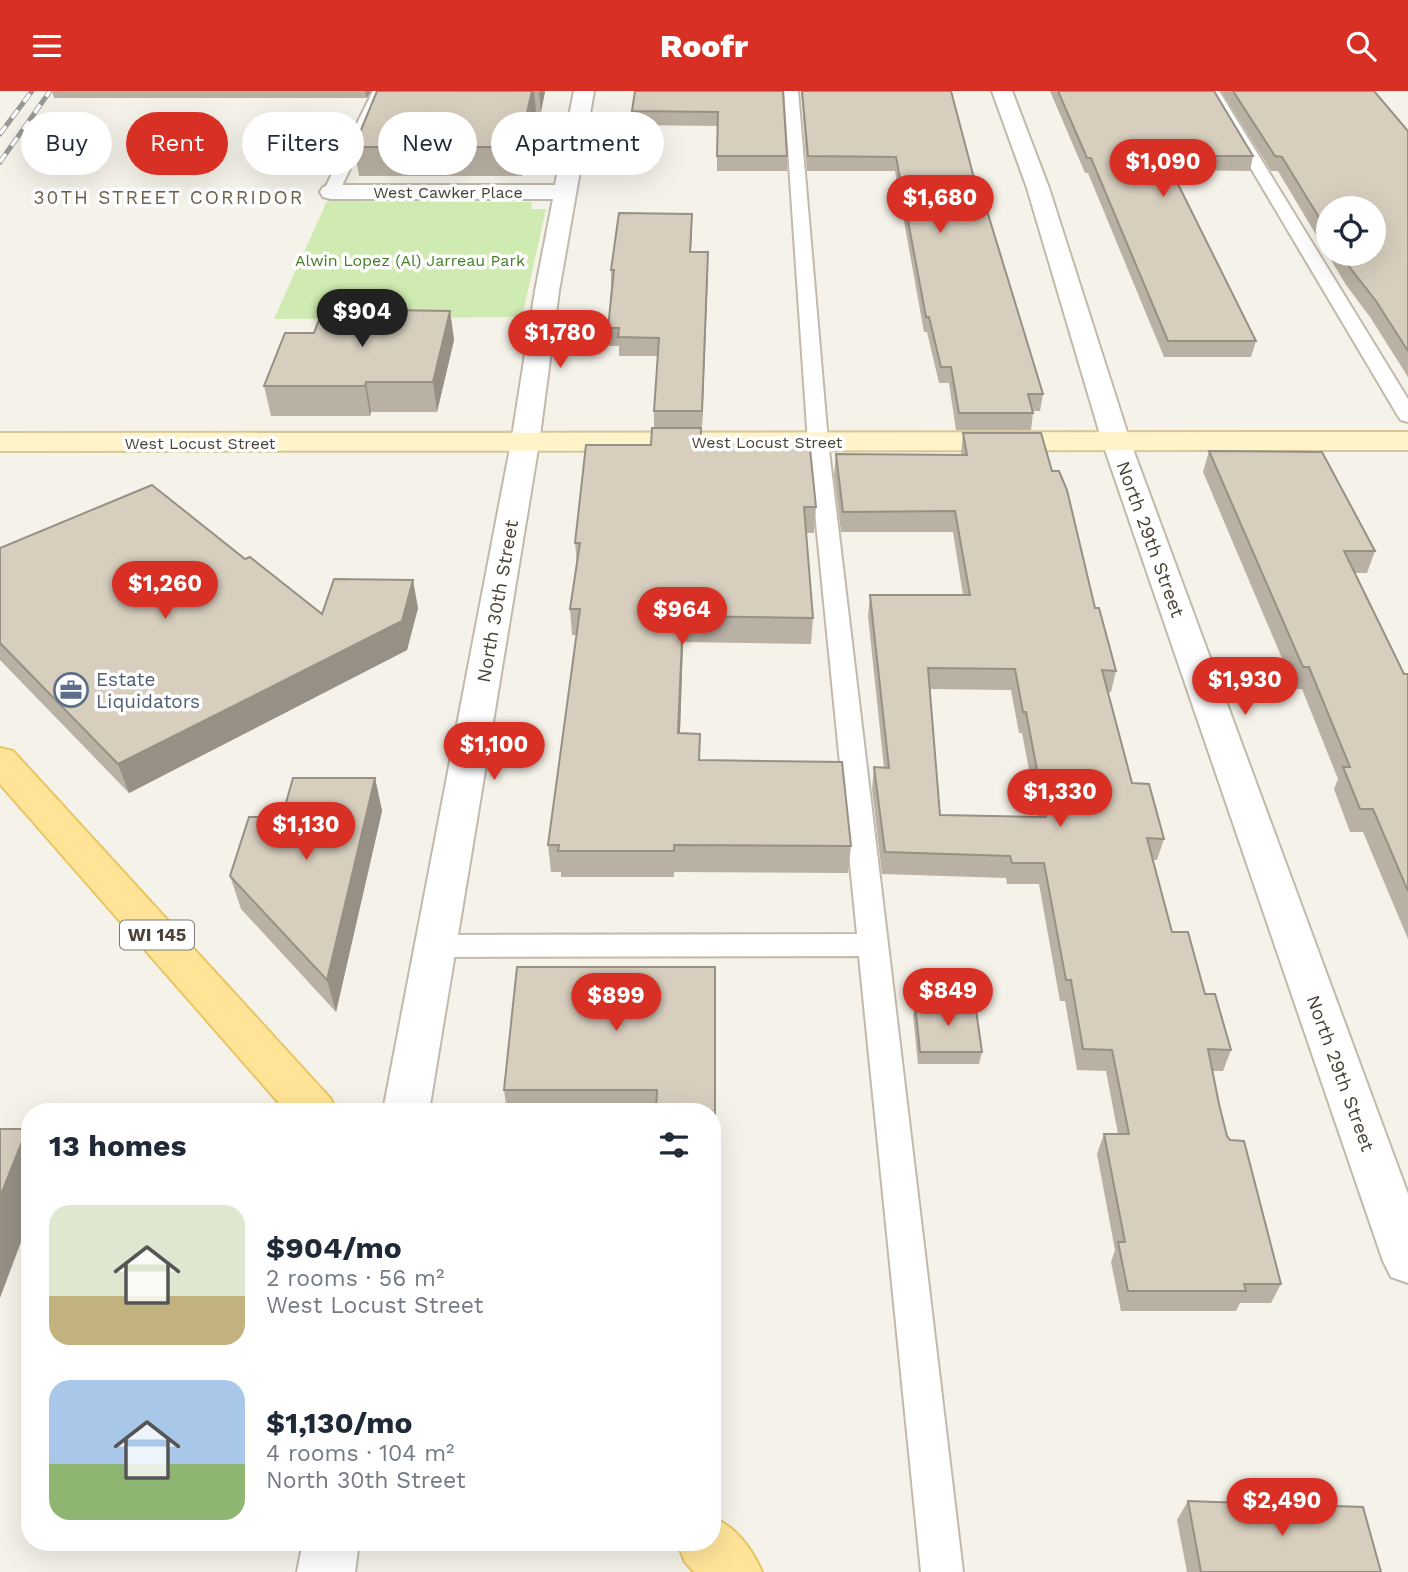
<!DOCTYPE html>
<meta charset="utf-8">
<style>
:root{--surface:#fff;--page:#f6f6f7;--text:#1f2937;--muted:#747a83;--accent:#d93025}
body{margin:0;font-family:"Work Sans",sans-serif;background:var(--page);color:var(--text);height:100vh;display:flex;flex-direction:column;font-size:26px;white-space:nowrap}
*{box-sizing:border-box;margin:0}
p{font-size:23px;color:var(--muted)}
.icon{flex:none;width:38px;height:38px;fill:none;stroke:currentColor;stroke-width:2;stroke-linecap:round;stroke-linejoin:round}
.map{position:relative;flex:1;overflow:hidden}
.details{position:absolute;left:21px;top:1012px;width:700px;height:448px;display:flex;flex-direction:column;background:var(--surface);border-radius:28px;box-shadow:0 7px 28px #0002}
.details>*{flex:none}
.guide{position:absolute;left:21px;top:21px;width:700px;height:63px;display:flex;gap:14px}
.controls{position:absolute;left:1316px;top:105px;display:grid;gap:14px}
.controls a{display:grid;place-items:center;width:70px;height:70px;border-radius:50%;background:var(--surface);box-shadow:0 7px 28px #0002;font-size:35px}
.price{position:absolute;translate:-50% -60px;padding:0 16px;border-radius:24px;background:var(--accent);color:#fff;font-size:23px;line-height:46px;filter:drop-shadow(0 2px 4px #0008)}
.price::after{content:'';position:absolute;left:50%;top:42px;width:21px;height:16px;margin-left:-10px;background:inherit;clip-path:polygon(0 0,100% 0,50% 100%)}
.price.active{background:#222;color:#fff}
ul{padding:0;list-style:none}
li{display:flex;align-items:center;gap:21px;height:175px;padding:0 28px}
li span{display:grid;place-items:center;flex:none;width:196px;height:140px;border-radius:21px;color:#555}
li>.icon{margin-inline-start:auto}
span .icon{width:84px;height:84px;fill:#fffc;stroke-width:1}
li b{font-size:30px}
h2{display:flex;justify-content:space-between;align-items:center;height:84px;padding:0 28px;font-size:30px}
.chip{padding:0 24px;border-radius:32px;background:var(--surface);box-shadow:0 7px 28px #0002;font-size:24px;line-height:63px}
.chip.active{background:var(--accent);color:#fff}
header{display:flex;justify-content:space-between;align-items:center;height:91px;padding:0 28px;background:var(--accent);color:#fff;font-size:32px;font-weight:800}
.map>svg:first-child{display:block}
.green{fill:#cfebb1}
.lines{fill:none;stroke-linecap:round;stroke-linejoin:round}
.lane-casing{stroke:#c1baab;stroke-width:4}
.street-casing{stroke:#c1baab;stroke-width:4}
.secondary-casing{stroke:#d7c798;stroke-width:4}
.primary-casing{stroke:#e9c464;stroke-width:4}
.lane{fill:#fff;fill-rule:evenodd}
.street{fill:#fff;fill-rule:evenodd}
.secondary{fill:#fff3c9;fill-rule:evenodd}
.primary{fill:#ffe498;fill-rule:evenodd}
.rail-casing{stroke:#989898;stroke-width:5}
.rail{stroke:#fff;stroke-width:3.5;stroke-dasharray:10;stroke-linecap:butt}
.wall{fill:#b9b1a3;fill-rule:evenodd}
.shaded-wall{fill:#969085}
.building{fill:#d7cebe;stroke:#969085;stroke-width:2;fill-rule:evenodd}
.labels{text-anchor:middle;stroke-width:7;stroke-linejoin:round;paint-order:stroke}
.far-street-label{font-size:16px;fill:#494337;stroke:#fff}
.far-park-label{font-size:16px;fill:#467e27;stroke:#fff}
.shield{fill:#fff;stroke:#807b73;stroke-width:2}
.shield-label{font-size:18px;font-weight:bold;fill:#494337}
.far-quarter-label{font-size:19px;letter-spacing:2px;fill:#6d614e;stroke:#fff}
.street-label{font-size:19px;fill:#494337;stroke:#fff}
.service-label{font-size:19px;fill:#4e5e75;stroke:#fff;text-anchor:start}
</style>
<header><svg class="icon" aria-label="menu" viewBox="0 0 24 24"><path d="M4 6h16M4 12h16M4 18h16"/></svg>Roofr<svg class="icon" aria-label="search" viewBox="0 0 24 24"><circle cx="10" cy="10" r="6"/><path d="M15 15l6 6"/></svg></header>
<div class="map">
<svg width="1408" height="1481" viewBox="0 0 1408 1481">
<rect width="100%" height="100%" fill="#f5f2e9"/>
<path class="green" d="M 327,110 L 532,111 L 531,118 L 546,118 L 522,226 L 274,228 Z"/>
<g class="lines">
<g class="lane-casing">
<g id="lane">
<path d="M 373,0 L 387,0 L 339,101 L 337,104 L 325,104 L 323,101 Z"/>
<path d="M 784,0 L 798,0 L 828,351 L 963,1481 L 921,1481 L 859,865 L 435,866 L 424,863 L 420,855 L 424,847 L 435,844 L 857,843 L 808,351 Z"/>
<path d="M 1205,0 L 1219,0 L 1408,308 L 1408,331 L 1401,329 L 1398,325 Z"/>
</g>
</g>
<g class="street-casing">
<g id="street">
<path d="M 574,0 L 594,0 L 559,200 L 539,352 L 429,1020 L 383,1020 L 511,352 L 535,200 L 553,108 L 331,108 L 323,106 L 320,101 L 323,96 L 331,94 L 555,94 Z"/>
<path d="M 992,0 L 1012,0 L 1049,97 L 1130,350 L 1408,1103 L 1408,1192 L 1391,1186 L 1383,1170 L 1102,350 L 1027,97 Z"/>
<path d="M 303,1451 L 359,1451 L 355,1481 L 297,1481 Z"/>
</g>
</g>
<g class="secondary-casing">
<path id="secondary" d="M 1408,341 L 1408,359 L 0,360 L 0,342 Z"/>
</g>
<g class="primary-casing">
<g id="primary">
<path d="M 0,657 L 13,660 L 330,1007 L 337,1020 L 286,1020 L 0,693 Z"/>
<path d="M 712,1426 C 736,1436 752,1458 762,1481 L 694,1481 L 685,1471 L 677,1451 L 712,1451 Z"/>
</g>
</g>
<use href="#lane" class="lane"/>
<use href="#street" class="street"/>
<use href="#secondary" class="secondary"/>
<use href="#primary" class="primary"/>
<g class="rail-casing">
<g id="rail">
<path d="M 0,43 L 32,0"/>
<path d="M 0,71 L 50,0"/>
</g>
</g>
<use href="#rail" class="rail"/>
</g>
<g class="wall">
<path d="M 52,0 L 371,0 L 367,7 L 54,7 Z"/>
<path d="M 377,0 L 545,0 L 541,21 L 536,21 L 522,85 L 359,85 L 354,56 Z"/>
<path d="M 783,0 L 787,65 L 787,80 L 717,80 L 717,35 L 632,34 L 632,20 Z"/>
<path d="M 801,0 L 951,0 L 974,87 L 1043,303 L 1040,320 L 1033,320 L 1033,322 L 1031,339 L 956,339 L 949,292 L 939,292 L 927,241 L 924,241 L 895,80 L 807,80 Z"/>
<path d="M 1050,0 L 1214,0 L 1253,65 L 1250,80 L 1171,79 L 1256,250 L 1251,266 L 1164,266 L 1088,82 L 1085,82 Z"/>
<path d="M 1221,0 L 1374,0 L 1408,40 L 1408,286 L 1370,226 L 1346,194 L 1278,80 L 1271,80 ZM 1328,117 L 1374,163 L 1328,163 Z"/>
<path d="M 692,123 L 691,161 L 708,179 L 701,354 L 800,358 L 816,416 L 814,442 L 806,442 L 813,527 L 811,553 L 683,551 L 680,642 L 700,669 L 851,755 L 848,782 L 674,781 L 674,786 L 561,786 L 561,781 L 551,781 L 548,754 L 577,544 L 572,544 L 570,518 L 577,473 L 575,452 L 651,354 L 654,337 L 654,320 L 658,265 L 619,265 L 619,255 L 609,255 L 608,237 L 611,197 L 611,179 Z"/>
<path d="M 450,220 L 454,249 L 437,321 L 371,321 L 370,325 L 271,325 L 264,295 L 314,242 Z"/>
<path d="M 963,342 L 1095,517 L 1116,580 L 1111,601 L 1108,601 L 1132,692 L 1164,748 L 1157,769 L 1153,769 L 1172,841 L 1205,903 L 1231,959 L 1223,980 L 1212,980 L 1219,1013 L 1227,1045 L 1281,1193 L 1271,1212 L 1240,1212 L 1236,1220 L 1121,1220 L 1111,1171 L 1115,1159 L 1097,1063 L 1104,1043 L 1118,1043 L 1106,980 L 1077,979 L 1065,910 L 1060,910 L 1039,793 L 1007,793 L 1006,787 L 882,783 L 872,698 L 874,676 L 884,677 L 868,525 L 870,504 L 963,504 L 953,441 L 841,441 L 834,383 L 836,363 L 961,364 ZM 930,598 L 1011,599 L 1019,642 L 1022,642 L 1038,726 L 940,724 Z"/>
<path d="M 1209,360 L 1375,460 L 1367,482 L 1355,482 L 1404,583 L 1408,583 L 1408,848 L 1363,741 L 1350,741 L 1334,698 L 1338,688 L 1302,598 L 1295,598 L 1203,381 Z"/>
<path d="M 0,457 L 245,468 L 322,523 L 418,517 L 407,559 L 129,702 L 0,569 Z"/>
<path d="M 375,687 L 382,720 L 336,921 L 241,818 L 230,785 L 282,726 Z"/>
<path d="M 715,876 L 715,1081 L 712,1081 L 712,1020 L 507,1020 L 504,999 Z"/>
<path d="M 915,912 L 982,961 L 979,973 L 918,973 L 913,924 Z"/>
<path d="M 1188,1410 L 1381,1481 L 1187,1481 L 1177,1429 Z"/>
</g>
<g class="shaded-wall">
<path d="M 365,0 L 371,0 L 367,7 Z"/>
<path d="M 532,0 L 534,0 L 536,21 L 522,85 L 519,56 Z"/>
<path d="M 539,0 L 545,0 L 541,21 Z"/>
<path d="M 692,123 L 692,140 L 690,179 L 690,161 Z"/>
<path d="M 708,161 L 708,179 L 702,339 L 702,320 Z"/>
<path d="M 450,220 L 454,249 L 437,321 L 433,291 Z"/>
<path d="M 366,291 L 371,321 L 370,325 L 365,295 Z"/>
<path d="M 413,489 L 418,517 L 407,559 L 129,702 L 118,673 Z"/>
<path d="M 683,525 L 683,551 L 679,669 L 678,642 Z"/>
<path d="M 375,687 L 382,720 L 336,921 L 327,889 Z"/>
<path d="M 27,1038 L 30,1043 L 30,1127 L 0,1207 L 0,1106 Z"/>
</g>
<g class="building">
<path d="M 377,0 L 532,0 L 519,56 L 354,56 Z"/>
<path d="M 635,0 L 783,0 L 787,65 L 717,65 L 718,21 L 632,20 Z"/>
<path d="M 802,0 L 951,0 L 974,87 L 977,87 L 1043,303 L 1028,303 L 1033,322 L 959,322 L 951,276 L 941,276 L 929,226 L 926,226 L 896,66 L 808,65 Z"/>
<path d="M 1058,0 L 1214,0 L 1253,65 L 1164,65 L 1256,250 L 1168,250 L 1091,67 L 1087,67 Z"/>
<path d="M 1233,0 L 1374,0 L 1408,40 L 1408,260 L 1376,210 L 1351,178 L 1341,163 L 1374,163 L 1374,117 L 1328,117 L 1328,141 L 1282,66 L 1275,65 Z"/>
<path d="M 619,122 L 692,123 L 690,161 L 708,161 L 702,320 L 654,320 L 659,247 L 618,246 L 619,237 L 608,237 L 614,179 L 611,179 Z"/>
<path d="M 323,218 L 450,220 L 433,291 L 366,291 L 365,295 L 264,295 L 285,242 L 314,242 Z"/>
<path d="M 652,337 L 701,337 L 700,354 L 799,355 L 800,358 L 810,358 L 816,416 L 804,416 L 813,527 L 683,525 L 678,642 L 700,643 L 699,669 L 842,671 L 851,755 L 674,754 L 674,760 L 558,760 L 559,754 L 548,754 L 580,518 L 570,518 L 580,452 L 575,452 L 586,354 L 651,354 Z"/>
<path d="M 963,342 L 1041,342 L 1052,380 L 1059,380 L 1067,399 L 1095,517 L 1099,517 L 1116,580 L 1102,579 L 1132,692 L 1149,693 L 1164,748 L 1147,747 L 1172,841 L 1188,841 L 1205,903 L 1215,903 L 1231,959 L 1208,958 L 1219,1013 L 1227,1045 L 1230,1049 L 1244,1050 L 1281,1193 L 1244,1193 L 1246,1200 L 1128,1200 L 1118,1151 L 1125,1151 L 1104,1043 L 1129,1043 L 1112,959 L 1083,958 L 1071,889 L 1066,889 L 1044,772 L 1012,772 L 1010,765 L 885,761 L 874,676 L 889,677 L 870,504 L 970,504 L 955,420 L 843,421 L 836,363 L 967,364 ZM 928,577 L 1015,578 L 1023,621 L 1026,621 L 1046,726 L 940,724 Z"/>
<path d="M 1209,360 L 1322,361 L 1375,460 L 1344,460 L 1404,583 L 1408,583 L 1408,800 L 1373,718 L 1360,718 L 1343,676 L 1350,676 L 1309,576 L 1303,576 Z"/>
<path d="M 152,394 L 245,468 L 250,466 L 322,523 L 334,488 L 413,489 L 402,530 L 118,673 L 0,552 L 0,457 Z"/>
<path d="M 293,687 L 375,687 L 327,889 L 230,785 L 249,726 L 282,726 Z"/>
<path d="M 517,876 L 715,876 L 715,1050 L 712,1050 L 712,1020 L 656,1020 L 657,999 L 504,999 Z"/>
<path d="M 915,912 L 975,912 L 982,961 L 920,961 Z"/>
<path d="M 0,1038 L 27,1038 L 0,1106 Z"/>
<path d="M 1188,1410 L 1363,1416 L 1381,1481 L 1201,1481 Z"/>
</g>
<defs>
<g id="office-ring" transform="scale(1.75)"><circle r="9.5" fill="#fff" stroke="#5c6f8a" stroke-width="1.5"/><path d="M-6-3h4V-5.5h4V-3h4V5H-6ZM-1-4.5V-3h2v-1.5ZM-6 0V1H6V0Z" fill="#5c6f8a"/></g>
</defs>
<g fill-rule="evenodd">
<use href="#office-ring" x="71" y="599"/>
</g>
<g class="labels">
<g class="far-street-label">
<text x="448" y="107">West Cawker Place</text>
<text x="767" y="357">West Locust Street</text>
<text x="200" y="358">West Locust Street</text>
</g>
<g class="far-park-label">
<text x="410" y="175">Alwin Lopez (Al) Jarreau Park</text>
</g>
<rect class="shield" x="120" y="829.5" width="74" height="29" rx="5"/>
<g class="shield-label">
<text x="157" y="850">WI 145</text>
</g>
<g class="far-quarter-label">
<text x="169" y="113">30TH STREET CORRIDOR</text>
</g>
<g class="street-label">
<text transform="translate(1151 448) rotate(70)" y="7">North 29th Street</text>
<text transform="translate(497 510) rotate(-80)" y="7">North 30th Street</text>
<text transform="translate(1341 982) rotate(70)" y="7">North 29th Street</text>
</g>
<g class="service-label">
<text x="96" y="595">Estate<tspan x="96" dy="22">Liquidators</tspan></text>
</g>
</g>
</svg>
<div class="controls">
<a><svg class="icon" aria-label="locate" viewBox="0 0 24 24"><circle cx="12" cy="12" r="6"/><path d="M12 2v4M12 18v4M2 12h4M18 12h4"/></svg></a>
</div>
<b class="price" style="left:1163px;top:108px">$1,090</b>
<b class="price" style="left:940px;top:144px">$1,680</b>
<b class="price active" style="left:362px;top:258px">$904</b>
<b class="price" style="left:560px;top:279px">$1,780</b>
<b class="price" style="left:165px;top:530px">$1,260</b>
<b class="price" style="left:682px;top:556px">$964</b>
<b class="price" style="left:1245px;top:626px">$1,930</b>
<b class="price" style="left:494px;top:691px">$1,100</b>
<b class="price" style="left:1060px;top:738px">$1,330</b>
<b class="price" style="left:306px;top:771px">$1,130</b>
<b class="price" style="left:948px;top:937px">$849</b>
<b class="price" style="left:616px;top:942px">$899</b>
<b class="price" style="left:1282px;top:1447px">$2,490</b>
<div class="guide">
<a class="chip">Buy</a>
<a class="chip active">Rent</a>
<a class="chip">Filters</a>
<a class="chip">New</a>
<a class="chip">Apartment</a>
</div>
<section class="details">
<h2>13 homes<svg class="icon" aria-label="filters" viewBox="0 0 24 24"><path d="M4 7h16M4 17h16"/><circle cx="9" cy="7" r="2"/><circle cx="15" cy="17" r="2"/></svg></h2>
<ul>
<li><span style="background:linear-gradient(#dfe7d0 65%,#c2b280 0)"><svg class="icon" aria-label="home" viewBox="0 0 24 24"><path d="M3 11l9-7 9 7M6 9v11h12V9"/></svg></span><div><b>$904/mo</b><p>2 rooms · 56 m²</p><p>West Locust Street</p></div></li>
<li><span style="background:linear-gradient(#a9c7e8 60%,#8fb573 0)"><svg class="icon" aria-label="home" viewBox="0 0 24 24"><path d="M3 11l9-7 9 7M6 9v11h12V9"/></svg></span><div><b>$1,130/mo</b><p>4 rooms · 104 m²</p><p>North 30th Street</p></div></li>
</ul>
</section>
</div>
